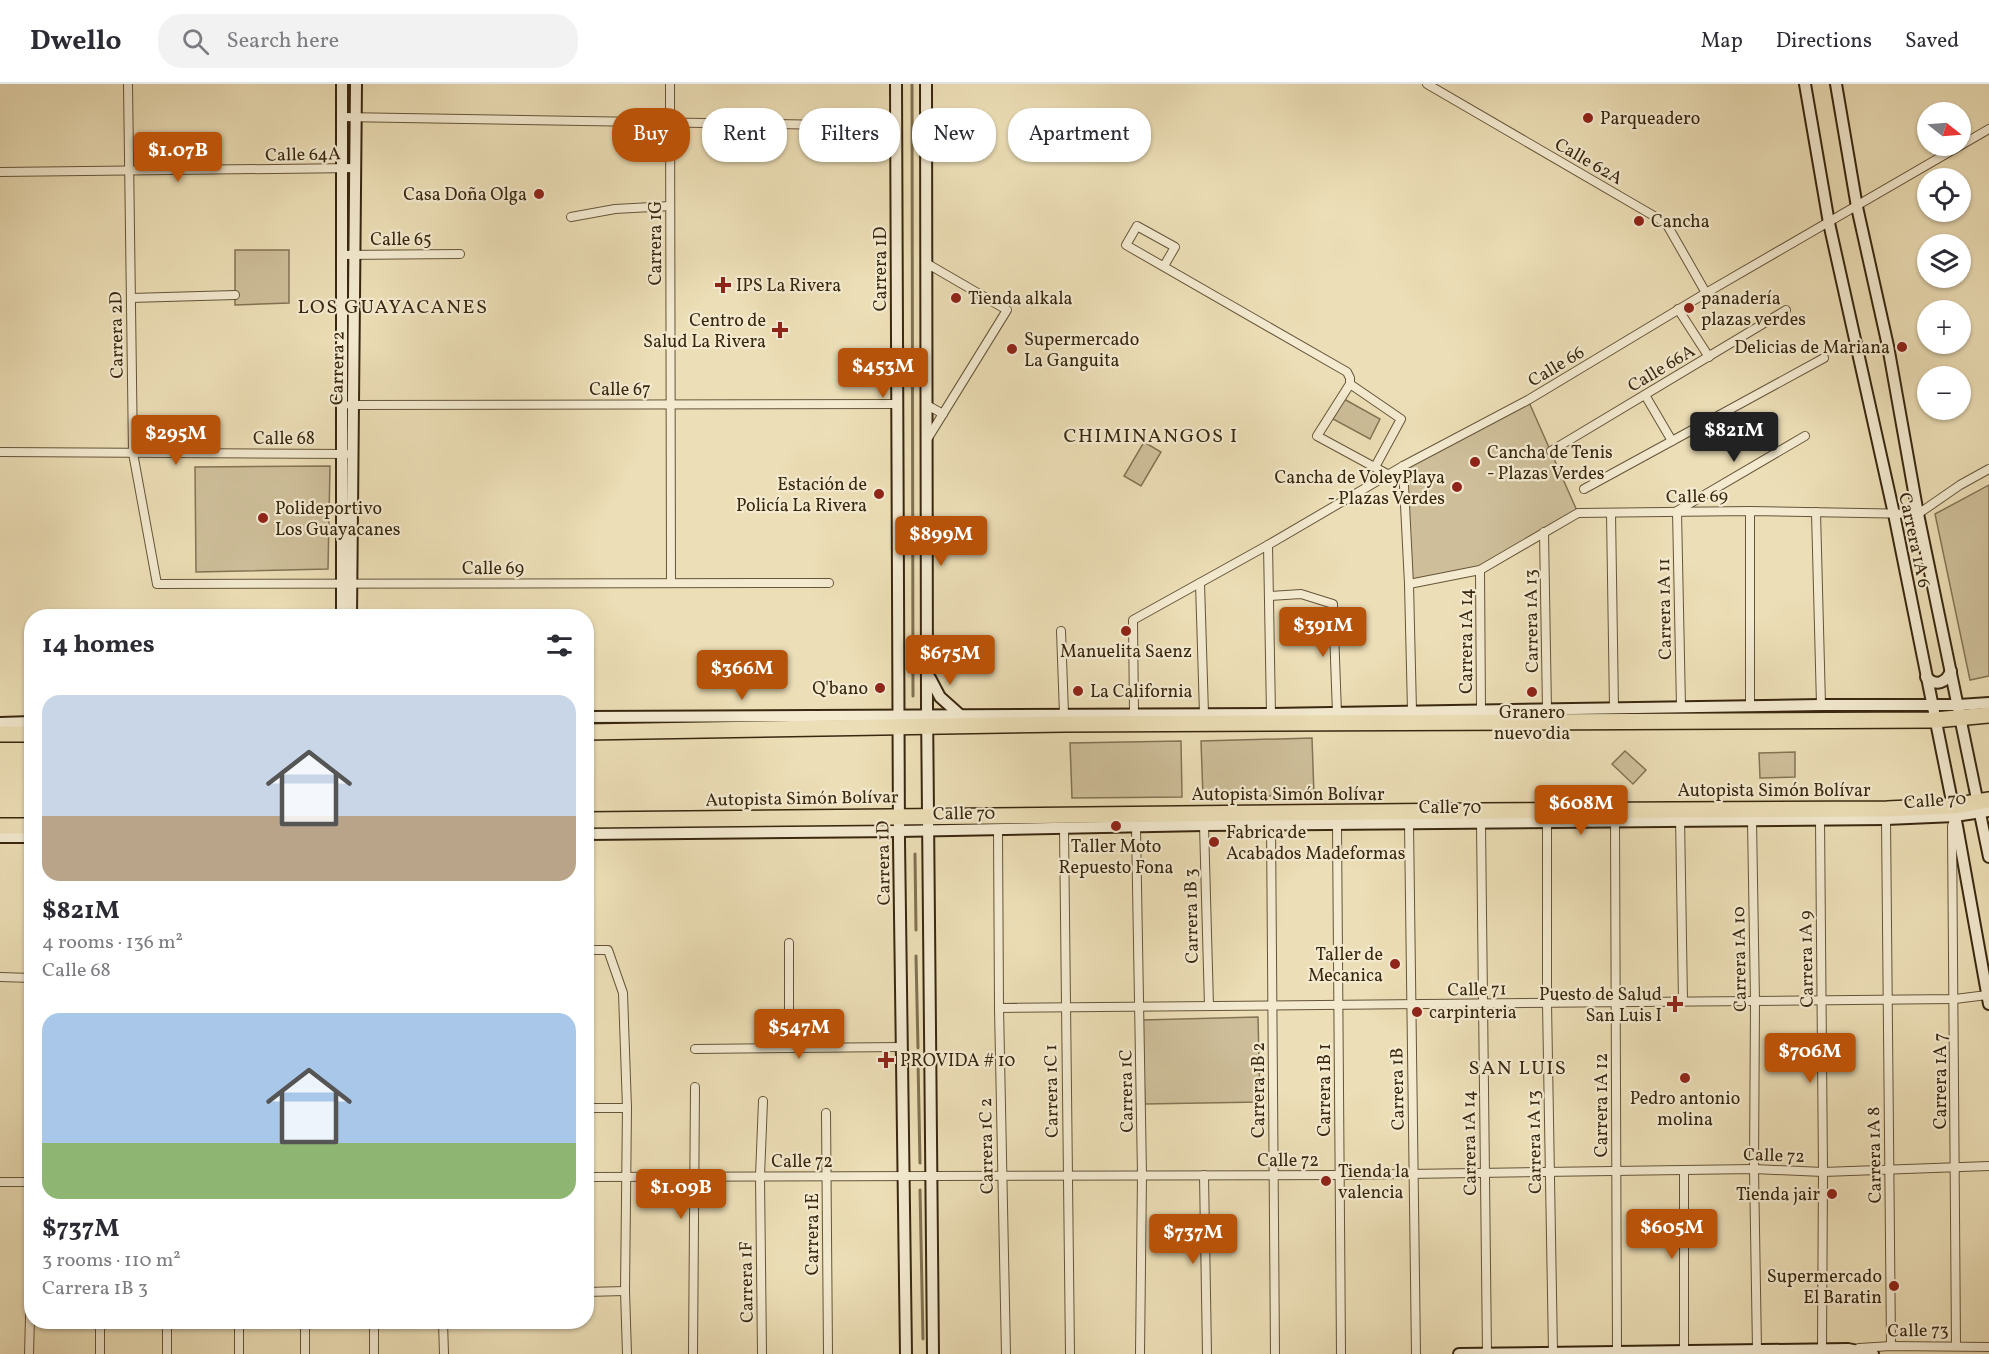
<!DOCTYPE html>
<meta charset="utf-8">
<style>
:root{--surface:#fff;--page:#f2f2f3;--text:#2b2b33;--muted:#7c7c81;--line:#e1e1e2;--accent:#b45309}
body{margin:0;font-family:Vollkorn,serif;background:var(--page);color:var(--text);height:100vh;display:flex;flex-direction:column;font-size:22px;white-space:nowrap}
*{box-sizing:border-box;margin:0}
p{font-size:20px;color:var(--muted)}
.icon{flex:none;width:33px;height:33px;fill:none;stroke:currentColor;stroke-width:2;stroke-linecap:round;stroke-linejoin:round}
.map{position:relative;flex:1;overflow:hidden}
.details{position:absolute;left:24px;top:525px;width:570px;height:720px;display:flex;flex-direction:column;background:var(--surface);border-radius:24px;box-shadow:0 2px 4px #0004}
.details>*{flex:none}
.guide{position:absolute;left:612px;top:24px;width:570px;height:54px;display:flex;gap:12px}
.needle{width:39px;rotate:107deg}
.controls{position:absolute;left:1917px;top:18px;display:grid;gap:12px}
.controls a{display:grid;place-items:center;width:54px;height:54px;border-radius:50%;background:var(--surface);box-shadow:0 2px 4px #0004;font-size:30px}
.price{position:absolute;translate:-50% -51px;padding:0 14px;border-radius:6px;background:var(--accent);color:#fff;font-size:20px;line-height:39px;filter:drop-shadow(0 2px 3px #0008)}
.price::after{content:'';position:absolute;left:50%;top:36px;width:18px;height:14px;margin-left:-9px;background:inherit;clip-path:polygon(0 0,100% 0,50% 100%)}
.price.active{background:#222;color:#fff}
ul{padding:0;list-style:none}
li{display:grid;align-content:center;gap:12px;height:318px;padding:0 18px}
li span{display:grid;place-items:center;height:186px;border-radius:18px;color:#555}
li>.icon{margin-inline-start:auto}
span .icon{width:108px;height:108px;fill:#fffc;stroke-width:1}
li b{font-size:26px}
h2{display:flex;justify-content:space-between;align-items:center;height:72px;padding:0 18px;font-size:26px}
.tag{padding:0 21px;border-radius:24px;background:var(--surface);box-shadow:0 2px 4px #0004;font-size:21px;line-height:54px}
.tag.active{background:var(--accent);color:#fff}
header{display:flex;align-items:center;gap:36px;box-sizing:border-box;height:84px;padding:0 30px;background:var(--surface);border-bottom:2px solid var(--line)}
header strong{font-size:28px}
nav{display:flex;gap:33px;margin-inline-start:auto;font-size:21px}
.search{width:420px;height:54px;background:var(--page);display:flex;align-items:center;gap:15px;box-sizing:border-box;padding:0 21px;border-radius:24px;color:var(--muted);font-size:22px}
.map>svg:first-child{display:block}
.green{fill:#cebf9a;stroke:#847354;stroke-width:1.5}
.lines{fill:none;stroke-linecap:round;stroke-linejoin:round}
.stream{stroke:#807051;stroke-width:3}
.street-casing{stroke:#665539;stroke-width:10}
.secondary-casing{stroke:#39270f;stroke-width:14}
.highway-casing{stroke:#39270f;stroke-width:18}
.street{stroke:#f3ead0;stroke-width:8}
.secondary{stroke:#f3ead0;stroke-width:10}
.highway{stroke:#ecdeb6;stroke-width:15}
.poi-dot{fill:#8f2418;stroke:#f3ead0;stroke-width:2}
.labels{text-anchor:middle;stroke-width:4.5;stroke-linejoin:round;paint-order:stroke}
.poi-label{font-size:18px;fill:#39270f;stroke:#f3ead0;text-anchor:start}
.street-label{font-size:18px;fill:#39270f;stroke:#f3ead0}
.neighbourhood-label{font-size:20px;letter-spacing:1.5px;fill:#39270f;stroke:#f3ead0}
</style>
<header>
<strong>Dwello</strong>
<div class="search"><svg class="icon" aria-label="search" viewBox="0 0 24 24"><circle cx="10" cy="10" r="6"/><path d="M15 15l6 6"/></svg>Search here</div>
<nav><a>Map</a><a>Directions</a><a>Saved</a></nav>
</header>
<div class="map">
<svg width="1989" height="1270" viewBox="0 0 1989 1270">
<rect width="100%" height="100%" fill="#ecdeb6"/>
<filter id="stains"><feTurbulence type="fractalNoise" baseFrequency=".00333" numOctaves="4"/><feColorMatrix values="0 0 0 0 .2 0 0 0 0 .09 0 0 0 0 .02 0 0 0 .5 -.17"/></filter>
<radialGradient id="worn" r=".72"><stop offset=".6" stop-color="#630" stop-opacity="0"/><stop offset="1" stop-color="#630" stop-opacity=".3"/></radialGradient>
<g class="green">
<path d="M 235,166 L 289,166 L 289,219 L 235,221 Z"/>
<path d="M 1344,315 L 1380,335 L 1370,355 L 1333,335 Z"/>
<path d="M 1528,316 L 1578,429 L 1480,486 L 1409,500 L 1403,382 Z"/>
<path d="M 1144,358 L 1161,368 L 1141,402 L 1124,392 Z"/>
<path d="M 330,382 L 328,485 L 196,488 L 195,383 Z"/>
<path d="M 1989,401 L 1989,592 L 1970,596 L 1935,430 Z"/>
<path d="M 1312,654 L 1314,711 L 1203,713 L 1201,657 Z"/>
<path d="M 1181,657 L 1182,713 L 1072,714 L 1070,659 Z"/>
<path d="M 1625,667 L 1646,686 L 1633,700 L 1612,680 Z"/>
<path d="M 1795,668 L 1795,693 L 1760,694 L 1759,669 Z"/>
<path d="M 1258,933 L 1260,1018 L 1145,1020 L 1142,936 Z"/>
</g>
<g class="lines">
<g class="stream">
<path d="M 912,0 L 913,612"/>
<path d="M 915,770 L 916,846"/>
<path d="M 916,872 L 918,964"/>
<path d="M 918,977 L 920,1079"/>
<path d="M 920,1106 L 923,1255"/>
</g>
<g class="street-casing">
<g id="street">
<path d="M 128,0 L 133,369 L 157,500 L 829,499"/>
<path d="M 670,0 L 671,499"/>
<path d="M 1427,0 L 1666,139 L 1706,209"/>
<path d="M 342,33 L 832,41"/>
<path d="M 0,88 L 355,84"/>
<path d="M 571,133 L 615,125 L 670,122"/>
<path d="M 342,171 L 460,170"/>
<path d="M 926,179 L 1007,226 L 928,354"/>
<path d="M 1164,182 L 1175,163 L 1137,142 L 1126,161 L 1347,288 L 1350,294 L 1350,300 L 1317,352 L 1389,391"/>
<path d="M 131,214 L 235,211"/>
<path d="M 1678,225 L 1709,273"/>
<path d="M 1350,300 L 1401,335 L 1375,383"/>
<path d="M 1645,311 L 1672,357"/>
<path d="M 350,321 L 897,320"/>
<path d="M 927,321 L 943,330"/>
<path d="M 1551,367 L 1786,226"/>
<path d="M 0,368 L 346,370"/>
<path d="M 1403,382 L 1409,500 L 1412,627"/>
<path d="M 1584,405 L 1824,274"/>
<path d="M 1750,427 L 1750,622"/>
<path d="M 1816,428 L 1821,621"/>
<path d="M 1611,429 L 1614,624"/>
<path d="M 1544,448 L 1547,626"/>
<path d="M 1268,461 L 1271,630"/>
<path d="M 1480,486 L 1481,627"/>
<path d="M 1200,499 L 1204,630"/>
<path d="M 1409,500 L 1480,486 L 1578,429 L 1750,427 L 1918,430 L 1960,401 L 1989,385"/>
<path d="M 1269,512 L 1301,510 L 1333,520 L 1337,629"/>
<path d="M 1061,547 L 1064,630"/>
<path d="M 1681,623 L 1677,427 L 1805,352"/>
<path d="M 1134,630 L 1133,536 L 1268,461 L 1403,382 L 1528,316 L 1706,209 L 1989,45"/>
<path d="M 1680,733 L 1683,917"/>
<path d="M 1886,735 L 1891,1262"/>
<path d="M 1752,736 L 1755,917 L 1754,1085 L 1757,1266"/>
<path d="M 1820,736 L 1823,1088 L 1822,1265"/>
<path d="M 1954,736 L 1952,742 L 1956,1262"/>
<path d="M 1615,738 L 1617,1268"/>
<path d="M 1547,739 L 1547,919 L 1553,1269"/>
<path d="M 1409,740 L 1416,1270"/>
<path d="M 1481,740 L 1487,1270"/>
<path d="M 1204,741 L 1209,922"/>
<path d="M 1271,741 L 1275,1270"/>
<path d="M 1337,741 L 1341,1270"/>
<path d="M 1136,743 L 1142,1091 L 1140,1270"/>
<path d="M 1064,744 L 1070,1270"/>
<path d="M 998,745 L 999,924 L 1006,1270"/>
<path d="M 586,866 L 608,866 L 623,909 L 627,1024 L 625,1207 L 627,1270"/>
<path d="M 0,893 L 32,894"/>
<path d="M 999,924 L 1955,915 L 1987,911"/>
<path d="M 789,964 L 789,859"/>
<path d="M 695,965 L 902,963"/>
<path d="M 586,1024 L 627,1024"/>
<path d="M 826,1029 L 828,1270"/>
<path d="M 1204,1091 L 1207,1270"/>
<path d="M 586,1093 L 1340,1091 L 1754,1085 L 1823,1088 L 1989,1082"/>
<path d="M 0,1098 L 32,1098"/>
<path d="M 586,1208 L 625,1207"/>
<path d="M 100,1238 L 100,1270"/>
<path d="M 239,1238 L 239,1270"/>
<path d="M 305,1238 L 305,1270"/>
<path d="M 374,1238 L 374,1270"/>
<path d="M 443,1238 L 444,1270"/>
<path d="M 1859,1264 L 1891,1262 L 1989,1263"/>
<path d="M 1684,1267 L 1684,1086"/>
<path d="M 29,1270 L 32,1162"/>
<path d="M 167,1270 L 167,1238"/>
<path d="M 693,1270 L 695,1003"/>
<path d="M 762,1270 L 760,1092 L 763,1017"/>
</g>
</g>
<g class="secondary-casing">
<g id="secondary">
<path d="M 896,0 L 899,757 L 906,1270"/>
<path d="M 926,0 L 927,622 L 933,1270"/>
<path d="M 1805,0 L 1829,139 L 1894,430 L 1957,742 L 1989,920"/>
<path d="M 1836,0 L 1857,123 L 1888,262 L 1918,430 L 1989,773"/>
<path d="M 342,532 L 342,0"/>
<path d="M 351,532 L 356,0"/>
<path d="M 1926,593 C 1936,603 1946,599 1951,587"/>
<path d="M 930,594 L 940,613 L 959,630"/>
<path d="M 586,633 L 1271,630 L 1821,621 L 1959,621 L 1989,619"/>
<path d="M 0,639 L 32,638"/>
<path d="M 586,750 L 899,747 L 1204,741 L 1886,735 L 1955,732 L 1989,727"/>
<path d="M 0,753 L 32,753"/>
<path d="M 1459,1270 L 1848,1265 L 1873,1270"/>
</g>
</g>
<g class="highway-casing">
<g id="highway">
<path d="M 586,648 L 1064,640 L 1935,636 L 1989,631"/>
<path d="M 0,650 L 32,650"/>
<path d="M 586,736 L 1479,727 L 1887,725 L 1953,722 L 1989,716"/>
<path d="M 0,742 L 32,742"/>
</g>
</g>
<use href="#street" class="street"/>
<use href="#secondary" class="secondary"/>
<use href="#highway" class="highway"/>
</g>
<g class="poi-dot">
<circle cx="1588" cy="34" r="6"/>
<circle cx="539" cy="110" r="6"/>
<circle cx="1639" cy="137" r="6"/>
<path d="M720 192h6v6h6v6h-6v6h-6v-6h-6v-6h6z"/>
<circle cx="956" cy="214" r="6"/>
<circle cx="1689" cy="224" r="6"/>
<path d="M777 237h6v6h6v6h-6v6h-6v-6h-6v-6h6z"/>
<circle cx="1902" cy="263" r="6"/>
<circle cx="1012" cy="265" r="6"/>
<circle cx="1475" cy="378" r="6"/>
<circle cx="1457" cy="403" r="6"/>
<circle cx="879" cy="410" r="6"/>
<circle cx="263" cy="434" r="6"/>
<circle cx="1126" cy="547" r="6"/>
<circle cx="880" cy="604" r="6"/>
<circle cx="1078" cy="607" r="6"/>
<circle cx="1532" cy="608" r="6"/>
<circle cx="1116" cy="742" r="6"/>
<circle cx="1214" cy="758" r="6"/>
<circle cx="1395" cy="880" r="6"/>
<path d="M1672 911h6v6h6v6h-6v6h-6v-6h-6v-6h6z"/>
<circle cx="1417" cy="928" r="6"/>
<path d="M883 967h6v6h6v6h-6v6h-6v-6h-6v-6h6z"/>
<circle cx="1685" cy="994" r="6"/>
<circle cx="1326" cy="1097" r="6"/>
<circle cx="1832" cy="1110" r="6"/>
<circle cx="1894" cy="1202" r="6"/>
</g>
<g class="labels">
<g class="poi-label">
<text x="1600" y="40">Parqueadero</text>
<text x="527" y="116" text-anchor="end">Casa Doña Olga</text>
<text x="1651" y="143">Cancha</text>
<text x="736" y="207">IPS La Rivera</text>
<text x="968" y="220">Tienda alkala</text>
<text x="1701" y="220">panadería<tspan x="1701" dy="21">plazas verdes</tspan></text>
<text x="766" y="242" text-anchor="end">Centro de<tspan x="766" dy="21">Salud La Rivera</tspan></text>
<text x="1024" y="261">Supermercado<tspan x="1024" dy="21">La Ganguita</tspan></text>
<text x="1890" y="269" text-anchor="end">Delicias de Mariana</text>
<text x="1487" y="374">Cancha de Tenis<tspan x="1487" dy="21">- Plazas Verdes</tspan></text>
<text x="1445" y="399" text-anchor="end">Cancha de VoleyPlaya<tspan x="1445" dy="21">- Plazas Verdes</tspan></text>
<text x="867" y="406" text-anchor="end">Estación de<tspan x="867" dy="21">Policía La Rivera</tspan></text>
<text x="275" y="430">Polideportivo<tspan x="275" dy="21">Los Guayacanes</tspan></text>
<text x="1126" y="573" text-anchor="middle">Manuelita Saenz</text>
<text x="868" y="610" text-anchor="end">Q'bano</text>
<text x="1090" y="613">La California</text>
<text x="1532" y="634" text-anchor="middle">Granero<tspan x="1532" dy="21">nuevo dia</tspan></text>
<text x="1226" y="754">Fabrica de<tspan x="1226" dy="21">Acabados Madeformas</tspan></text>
<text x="1116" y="768" text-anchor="middle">Taller Moto<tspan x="1116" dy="21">Repuesto Fona</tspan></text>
<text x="1383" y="876" text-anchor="end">Taller de<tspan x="1383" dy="21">Mecanica</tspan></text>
<text x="1662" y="916" text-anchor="end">Puesto de Salud<tspan x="1662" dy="21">San Luis I</tspan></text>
<text x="1429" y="934">carpinteria</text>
<text x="900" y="982">PROVIDA # 10</text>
<text x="1685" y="1020" text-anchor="middle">Pedro antonio<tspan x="1685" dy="21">molina</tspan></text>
<text x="1338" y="1093">Tienda la<tspan x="1338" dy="21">valencia</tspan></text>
<text x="1820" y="1116" text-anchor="end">Tienda jair</text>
<text x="1882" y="1198" text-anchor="end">Supermercado<tspan x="1882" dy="21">El Baratin</tspan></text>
</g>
<g class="street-label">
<text transform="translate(303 70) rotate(-1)" y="6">Calle 64A</text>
<text transform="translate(1589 77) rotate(30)" y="6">Calle 62A</text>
<text x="401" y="161">Calle 65</text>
<text transform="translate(655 159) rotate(-90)" y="6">Carrera 1G</text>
<text transform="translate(880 185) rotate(-90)" y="6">Carrera 1D</text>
<text transform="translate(116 251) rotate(-91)" y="6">Carrera 2D</text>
<text transform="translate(1556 282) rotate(-31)" y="6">Calle 66</text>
<text transform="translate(337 284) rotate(-89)" y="6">Carrera 2</text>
<text transform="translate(1661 284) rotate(-31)" y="6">Calle 66A</text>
<text x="620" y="311">Calle 67</text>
<text x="284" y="360">Calle 68</text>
<text transform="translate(1697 412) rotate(-1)" y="6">Calle 69</text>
<text transform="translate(1915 456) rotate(78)" y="6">Carrera 1A 6</text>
<text x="493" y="490">Calle 69</text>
<text transform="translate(1664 525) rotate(-91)" y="6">Carrera 1A 11</text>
<text transform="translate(1531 537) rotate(-91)" y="6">Carrera 1A 13</text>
<text transform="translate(1466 557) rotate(-90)" y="6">Carrera 1A 14</text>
<text x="1774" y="712">Autopista Simón Bolívar</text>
<text x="1288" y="716">Autopista Simón Bolívar</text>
<text transform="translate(802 714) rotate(-1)" y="6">Autopista Simón Bolívar</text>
<text transform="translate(1935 716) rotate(-4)" y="6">Calle 70</text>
<text x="1450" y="729">Calle 70</text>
<text transform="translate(964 729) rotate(-1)" y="6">Calle 70</text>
<text transform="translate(883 779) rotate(-91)" y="6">Carrera 1D</text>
<text transform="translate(1191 832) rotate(-91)" y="6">Carrera 1B 3</text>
<text transform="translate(1739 875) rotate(-91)" y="6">Carrera 1A 10</text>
<text transform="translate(1806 875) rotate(-91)" y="6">Carrera 1A 9</text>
<text transform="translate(1477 905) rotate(-1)" y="6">Calle 71</text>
<text transform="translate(1940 997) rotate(-90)" y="6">Carrera 1A 7</text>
<text transform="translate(1397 1005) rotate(-91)" y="6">Carrera 1B</text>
<text transform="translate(1258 1006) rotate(-90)" y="6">Carrera 1B 2</text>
<text transform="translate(1324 1006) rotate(-90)" y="6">Carrera 1B 1</text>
<text transform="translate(1051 1007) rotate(-91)" y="6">Carrera 1C 1</text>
<text transform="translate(1126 1007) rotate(-91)" y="6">Carrera 1C</text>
<text transform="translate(1601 1021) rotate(-90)" y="6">Carrera 1A 12</text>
<text transform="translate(1534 1058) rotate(-91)" y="6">Carrera 1A 13</text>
<text transform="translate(1469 1059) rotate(-91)" y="6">Carrera 1A 14</text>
<text transform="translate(986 1062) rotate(-91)" y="6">Carrera 1C 2</text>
<text transform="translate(1774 1071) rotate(2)" y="6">Calle 72</text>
<text transform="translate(1874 1071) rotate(-91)" y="6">Carrera 1A 8</text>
<text x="1288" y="1082">Calle 72</text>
<text x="802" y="1083">Calle 72</text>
<text transform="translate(812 1150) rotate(-90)" y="6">Carrera 1E</text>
<text transform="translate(746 1198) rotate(-91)" y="6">Carrera 1F</text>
<text transform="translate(1918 1246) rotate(-1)" y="6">Calle 73</text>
</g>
<g class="neighbourhood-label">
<text x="393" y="229">LOS GUAYACANES</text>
<text x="1151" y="358">CHIMINANGOS I</text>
<text x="1518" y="990">SAN LUIS</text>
</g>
</g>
<rect width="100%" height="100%" filter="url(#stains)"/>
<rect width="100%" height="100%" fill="url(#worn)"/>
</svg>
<div class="controls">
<a><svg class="needle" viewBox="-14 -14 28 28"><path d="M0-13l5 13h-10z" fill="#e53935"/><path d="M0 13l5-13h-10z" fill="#7c7c81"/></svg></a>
<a><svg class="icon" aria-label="locate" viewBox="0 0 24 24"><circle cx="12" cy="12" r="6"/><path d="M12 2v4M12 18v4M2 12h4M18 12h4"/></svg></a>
<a><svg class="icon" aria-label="layers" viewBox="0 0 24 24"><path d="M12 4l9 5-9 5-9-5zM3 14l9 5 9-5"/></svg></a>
<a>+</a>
<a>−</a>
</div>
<b class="price" style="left:178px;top:99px">$1.07B</b>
<b class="price" style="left:883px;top:315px">$453M</b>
<b class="price active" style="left:1734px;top:379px">$821M</b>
<b class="price" style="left:176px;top:382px">$295M</b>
<b class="price" style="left:941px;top:483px">$899M</b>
<b class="price" style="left:1323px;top:574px">$391M</b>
<b class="price" style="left:950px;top:602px">$675M</b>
<b class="price" style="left:742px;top:617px">$366M</b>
<b class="price" style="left:1581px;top:752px">$608M</b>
<b class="price" style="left:799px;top:976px">$547M</b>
<b class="price" style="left:1810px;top:1000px">$706M</b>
<b class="price" style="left:681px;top:1136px">$1.09B</b>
<b class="price" style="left:1672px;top:1176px">$605M</b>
<b class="price" style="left:1193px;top:1181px">$737M</b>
<div class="guide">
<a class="tag active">Buy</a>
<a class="tag">Rent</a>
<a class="tag">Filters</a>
<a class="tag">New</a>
<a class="tag">Apartment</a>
</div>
<section class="details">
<h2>14 homes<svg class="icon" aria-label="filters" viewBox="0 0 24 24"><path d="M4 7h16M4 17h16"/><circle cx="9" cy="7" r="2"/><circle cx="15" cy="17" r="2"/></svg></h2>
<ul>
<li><span style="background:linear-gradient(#c9d6e8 65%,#b9a48a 0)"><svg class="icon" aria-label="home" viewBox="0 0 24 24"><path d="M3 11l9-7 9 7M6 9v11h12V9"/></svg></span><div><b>$821M</b><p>4 rooms · 136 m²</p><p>Calle 68</p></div></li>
<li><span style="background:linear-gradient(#a9c7e8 70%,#8fb573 0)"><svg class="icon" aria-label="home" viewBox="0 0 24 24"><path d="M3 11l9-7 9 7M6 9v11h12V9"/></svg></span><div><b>$737M</b><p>3 rooms · 110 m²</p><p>Carrera 1B 3</p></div></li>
</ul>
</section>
</div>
